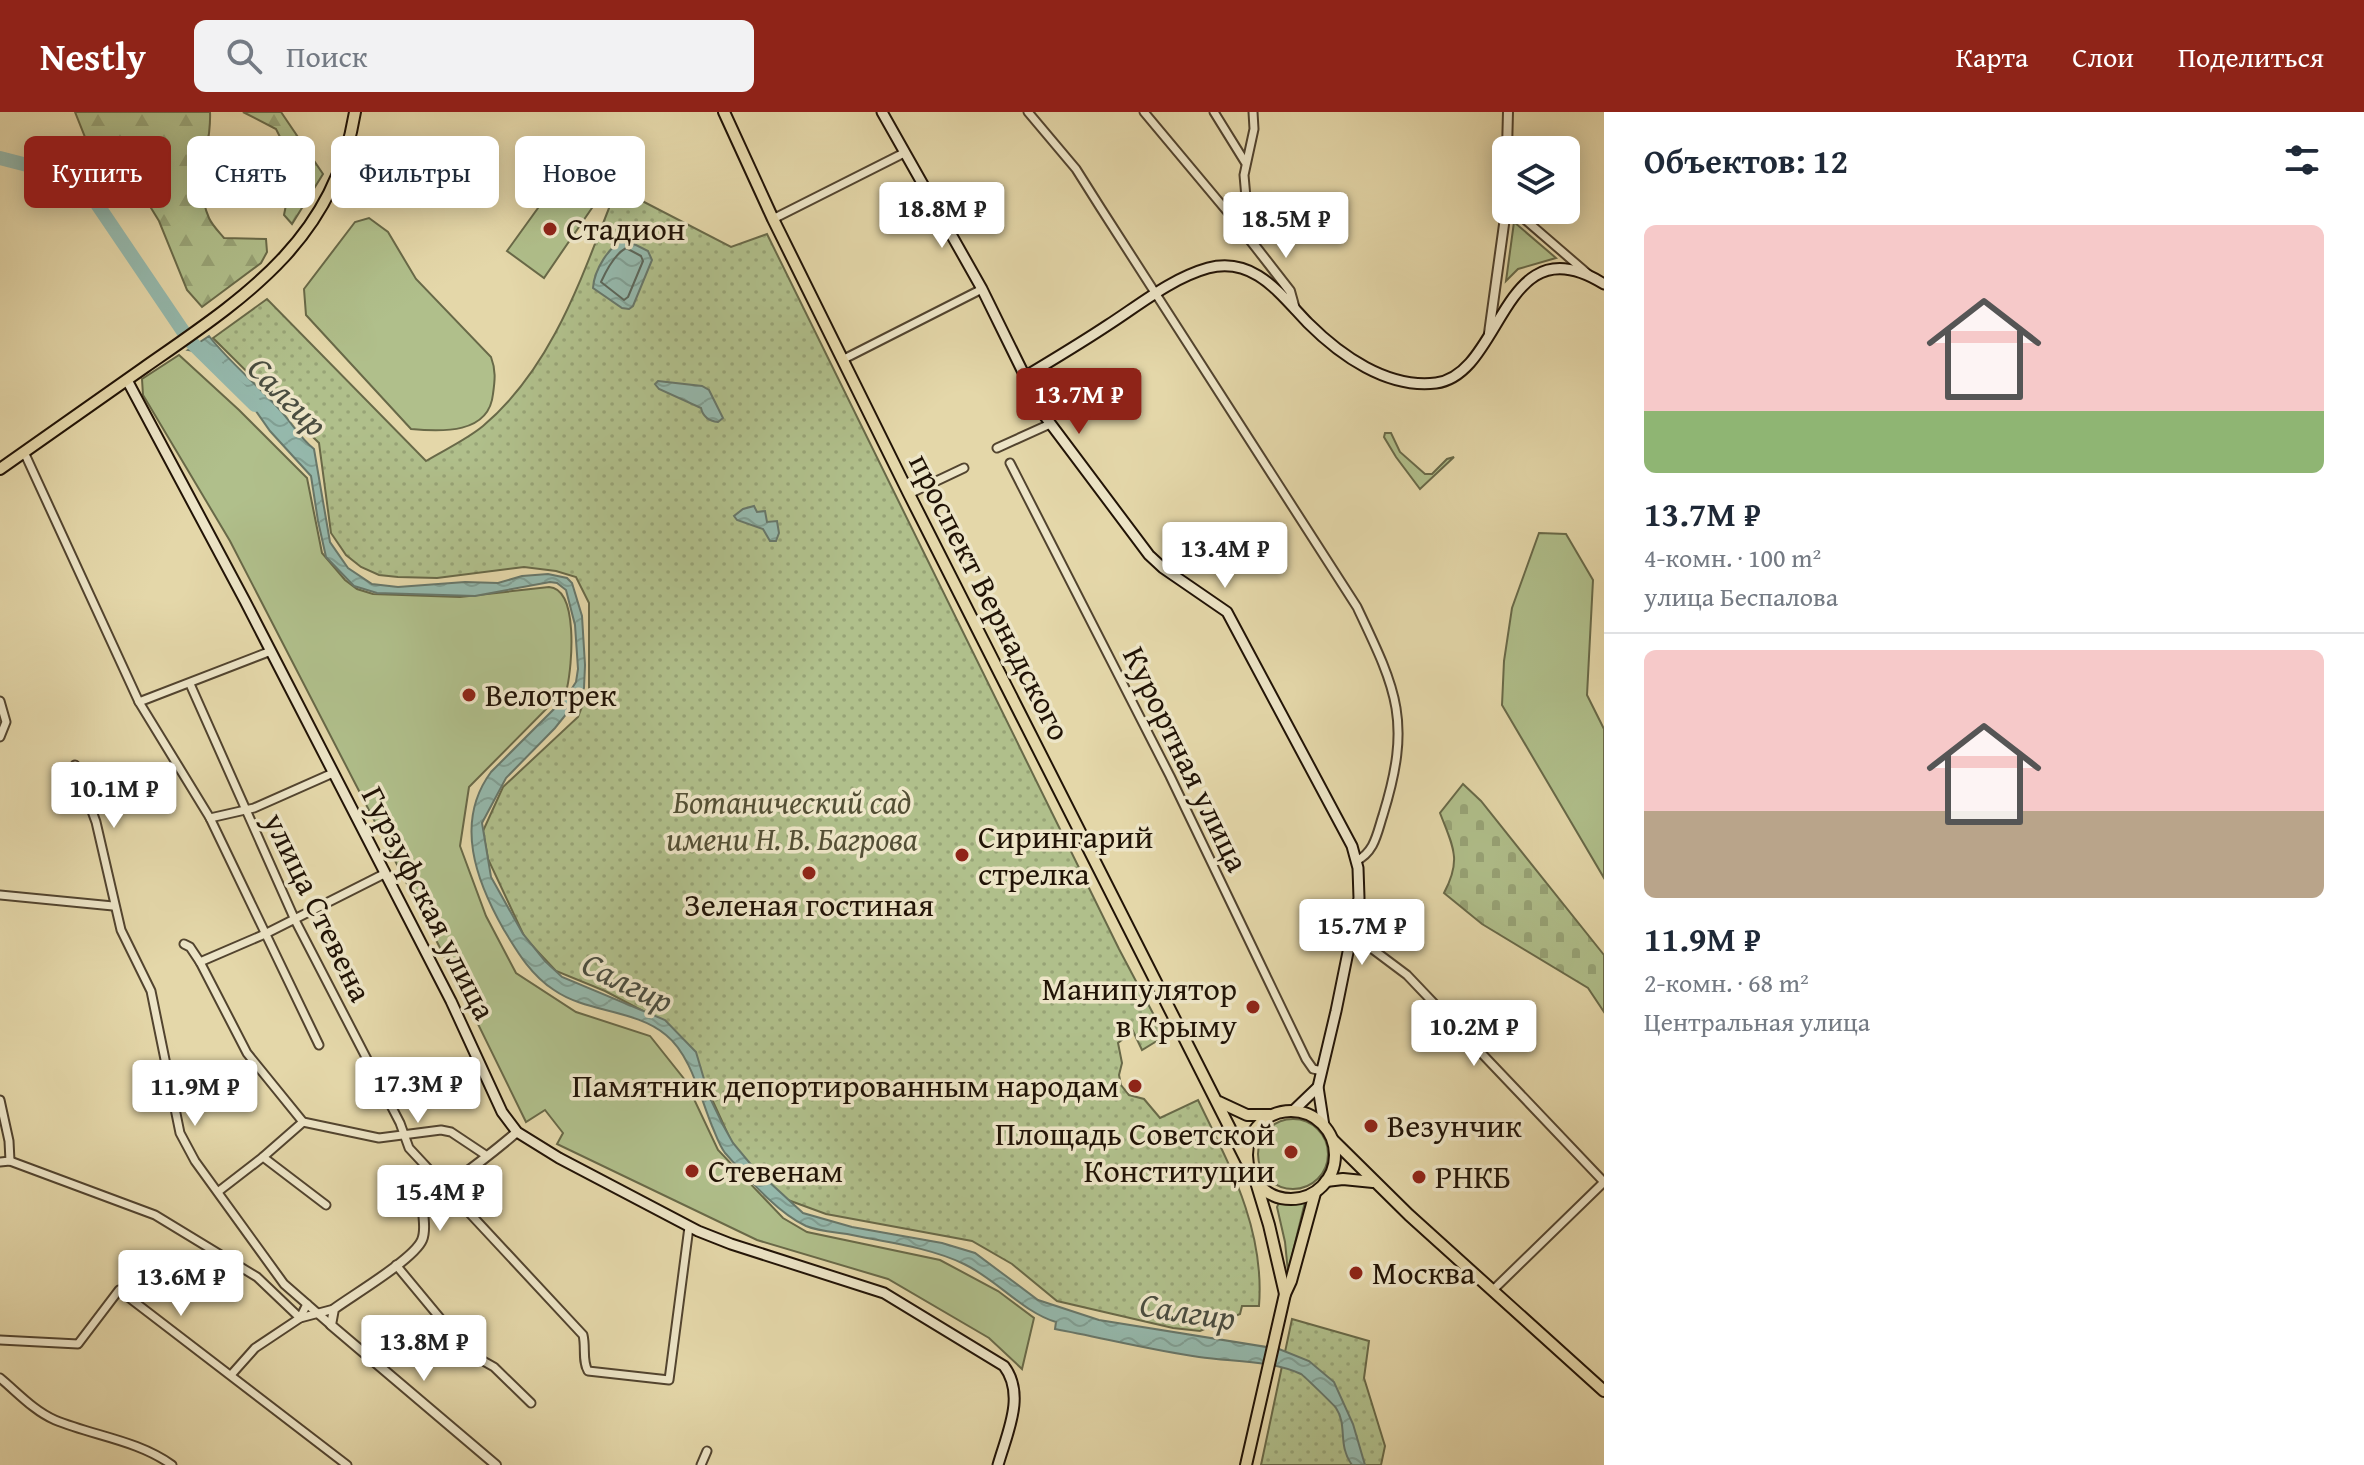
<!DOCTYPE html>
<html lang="ru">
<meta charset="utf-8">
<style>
:root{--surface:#fff;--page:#f2f2f3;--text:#1f2937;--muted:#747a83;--line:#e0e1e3;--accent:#8f2418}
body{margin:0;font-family:"Gentium Book Plus",serif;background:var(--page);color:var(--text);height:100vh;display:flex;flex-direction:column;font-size:30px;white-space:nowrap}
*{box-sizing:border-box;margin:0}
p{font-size:26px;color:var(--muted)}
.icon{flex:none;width:44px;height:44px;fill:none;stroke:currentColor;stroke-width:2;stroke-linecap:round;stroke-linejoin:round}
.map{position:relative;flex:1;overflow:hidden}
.sheet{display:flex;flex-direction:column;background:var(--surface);width:760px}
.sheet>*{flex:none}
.guide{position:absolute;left:24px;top:24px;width:760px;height:72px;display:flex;gap:16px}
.buttons{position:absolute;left:1492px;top:24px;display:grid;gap:16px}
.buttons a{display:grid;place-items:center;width:88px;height:88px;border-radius:12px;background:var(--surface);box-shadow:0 4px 20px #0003;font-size:40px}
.price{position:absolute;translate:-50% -68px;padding:0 18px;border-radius:8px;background:#fff;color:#222;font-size:26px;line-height:52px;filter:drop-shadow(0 2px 4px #0008)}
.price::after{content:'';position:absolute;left:50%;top:48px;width:24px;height:18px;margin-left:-12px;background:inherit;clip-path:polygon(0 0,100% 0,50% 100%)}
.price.active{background:var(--accent);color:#fff}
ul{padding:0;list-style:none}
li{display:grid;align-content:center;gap:16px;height:424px;padding:0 40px}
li+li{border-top:2px solid var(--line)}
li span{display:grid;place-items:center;height:248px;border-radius:12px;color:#555}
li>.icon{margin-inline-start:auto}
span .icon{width:144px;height:144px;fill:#fffc;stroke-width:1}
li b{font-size:34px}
h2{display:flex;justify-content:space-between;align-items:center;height:96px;padding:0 40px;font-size:34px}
.chip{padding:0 28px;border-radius:12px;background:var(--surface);box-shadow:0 4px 20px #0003;font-size:28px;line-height:72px}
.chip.active{background:var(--accent);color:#fff}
header{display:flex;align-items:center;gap:48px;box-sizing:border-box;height:112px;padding:0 40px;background:var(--accent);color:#fff}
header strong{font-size:38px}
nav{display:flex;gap:44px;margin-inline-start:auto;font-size:28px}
.search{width:560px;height:72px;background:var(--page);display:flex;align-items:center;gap:20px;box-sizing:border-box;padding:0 28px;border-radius:12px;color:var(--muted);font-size:30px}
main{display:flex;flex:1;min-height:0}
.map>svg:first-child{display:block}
.grass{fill:#b0bf8b;stroke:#686948;stroke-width:2}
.forest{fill:url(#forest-firs);stroke:#686948;stroke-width:2}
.cemetery{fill:url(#cemetery-stones);stroke:#686948;stroke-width:2}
.park{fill:url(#park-dots);stroke:#686948;stroke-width:2}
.water{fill:url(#water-waves);stroke:#67776a;stroke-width:2}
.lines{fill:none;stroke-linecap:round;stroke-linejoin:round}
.shore{stroke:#5b665a;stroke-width:2}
.river{stroke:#95b9ad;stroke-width:14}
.minor-casing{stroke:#52442f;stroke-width:11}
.tertiary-casing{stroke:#52442f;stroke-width:12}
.secondary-casing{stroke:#211306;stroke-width:13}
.primary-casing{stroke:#211306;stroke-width:14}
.minor{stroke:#ede5c7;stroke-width:7}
.tertiary{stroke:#ede5c7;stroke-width:8}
.secondary{stroke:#ede5c7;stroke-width:9}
.primary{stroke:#e4d7a9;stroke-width:10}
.poi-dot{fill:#8f2418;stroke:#ede5c7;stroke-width:3}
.labels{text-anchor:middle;stroke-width:7;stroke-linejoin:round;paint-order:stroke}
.poi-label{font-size:32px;fill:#211306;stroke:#ede5c7;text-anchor:start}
.street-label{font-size:32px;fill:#211306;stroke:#ede5c7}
.park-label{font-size:32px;font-style:italic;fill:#534f35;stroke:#ede5c7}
.water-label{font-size:34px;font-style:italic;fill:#4a4d40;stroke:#ede5c7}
</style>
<header>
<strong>Nestly</strong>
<div class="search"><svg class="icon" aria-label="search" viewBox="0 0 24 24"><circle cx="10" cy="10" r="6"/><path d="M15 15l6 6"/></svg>Поиск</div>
<nav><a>Карта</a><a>Слои</a><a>Поделиться</a></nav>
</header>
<main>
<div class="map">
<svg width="1604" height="1353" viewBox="0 0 1604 1353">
<defs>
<pattern id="forest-firs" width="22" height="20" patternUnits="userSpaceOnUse" patternTransform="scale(2)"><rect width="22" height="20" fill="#b0bf8b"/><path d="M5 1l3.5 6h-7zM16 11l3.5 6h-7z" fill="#97a376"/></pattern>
<pattern id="cemetery-stones" width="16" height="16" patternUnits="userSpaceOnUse" patternTransform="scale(2)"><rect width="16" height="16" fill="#b0bf8b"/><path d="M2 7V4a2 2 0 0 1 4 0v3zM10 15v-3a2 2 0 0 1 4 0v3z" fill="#97a376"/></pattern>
<pattern id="park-dots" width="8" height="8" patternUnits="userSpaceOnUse" patternTransform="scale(2)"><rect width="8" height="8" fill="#b0bf8b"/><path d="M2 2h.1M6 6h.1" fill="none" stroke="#97a376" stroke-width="1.8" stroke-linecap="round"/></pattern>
<pattern id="water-waves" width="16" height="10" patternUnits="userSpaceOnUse" patternTransform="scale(2)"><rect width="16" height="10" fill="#95b9ad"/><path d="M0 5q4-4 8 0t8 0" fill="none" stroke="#809e93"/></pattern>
</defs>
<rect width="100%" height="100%" fill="#e4d7a9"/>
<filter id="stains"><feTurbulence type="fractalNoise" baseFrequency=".0025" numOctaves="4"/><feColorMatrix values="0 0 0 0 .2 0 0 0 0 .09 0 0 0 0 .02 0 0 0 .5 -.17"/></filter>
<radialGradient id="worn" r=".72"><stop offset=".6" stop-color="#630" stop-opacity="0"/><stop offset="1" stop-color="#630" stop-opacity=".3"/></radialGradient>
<g class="grass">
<path d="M 559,67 L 594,93 L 544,166 L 507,139 Z"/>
<path d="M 369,106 L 388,120 L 416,167 L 491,245 C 496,258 495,268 493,282 C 489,322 442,320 411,317 L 306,203 L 304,177 L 355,110 Z"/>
<path d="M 1514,110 L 1556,146 L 1518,157 L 1506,169 Z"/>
<path d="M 179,243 L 239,298 L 307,366 L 322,441 L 345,468 L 357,477 L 373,482 L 460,485 L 549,475 C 579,477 572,554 567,576 L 469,675 L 460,734 L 486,804 L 516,861 L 576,900 L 650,924 L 685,968 L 718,1038 L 783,1106 L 807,1120 L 940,1148 L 998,1179 L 1034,1206 L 1022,1257 L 989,1226 L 888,1167 L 757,1128 L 557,1032 L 563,1021 L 545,998 L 526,1010 L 453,861 L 230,429 L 143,283 L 142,267 Z"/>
<path d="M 1385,321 L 1391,321 L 1400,340 L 1425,362 L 1432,362 L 1447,347 L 1454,345 L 1420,377 L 1396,345 L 1384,325 Z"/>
<path d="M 1539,421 L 1566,422 L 1593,468 L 1587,583 L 1604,617 L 1604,766 L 1502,593 L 1504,549 L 1512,496 Z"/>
<circle cx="1293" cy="1042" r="35"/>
<path d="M 1280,1088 L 1305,1090 L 1288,1160 L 1285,1130 L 1277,1095 Z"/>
</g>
<g class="forest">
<path d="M 75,0 L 210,0 C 212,36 193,71 209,106 C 212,113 219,120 224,126 L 266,127 L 267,140 L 261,151 L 202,195 L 187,178 L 159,109 L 127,57 L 85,25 Z"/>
<path d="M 243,0 L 281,0 L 323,62 L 292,112 L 284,103 L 294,53 L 276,17 Z"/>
</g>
<path class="cemetery" d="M 1463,672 L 1481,689 L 1604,843 L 1604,900 L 1588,876 L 1482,812 L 1444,781 C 1462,747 1453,735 1440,701 Z"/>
<g class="park">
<path d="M 617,76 L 731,135 L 767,122 L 1119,837 L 1165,924 L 1142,938 L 1133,919 L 1118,931 L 1122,951 L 1119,963 L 1121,973 L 1129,983 L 1144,987 L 1160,1006 L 1198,988 C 1230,1054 1265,1118 1259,1194 L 1242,1194 L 1240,1202 L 1200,1219 L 1173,1216 L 1057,1189 L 1012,1152 L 972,1129 L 826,1102 L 788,1088 L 752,1057 L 731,1029 L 706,974 L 664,910 L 605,879 L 556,859 L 525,826 L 488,747 L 483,719 L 503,675 L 578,605 L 589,577 L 589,491 L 576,465 L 556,459 L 524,455 L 437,466 L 398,465 L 379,463 L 361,455 L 346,443 L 331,421 L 319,331 L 213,226 L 267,187 L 426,349 C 444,338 466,328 483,314 C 555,253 583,160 617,76 Z"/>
<path d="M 1292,1207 L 1369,1229 L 1364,1266 L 1385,1334 L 1381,1353 L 1261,1353 Z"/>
</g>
<g class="water">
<path d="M 626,128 L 648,139 L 652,148 L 633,194 L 629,197 L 622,196 L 593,176 C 594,159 609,132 626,128 Z"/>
<path d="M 209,224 C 230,251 257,272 280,298 C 292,311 300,326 314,337 L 330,430 L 348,456 L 372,472 L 398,475 L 465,470 L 498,471 L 522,464 L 548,462 L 567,466 L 572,471 L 582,504 L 585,553 L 584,576 L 576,590 L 555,616 L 506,666 L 482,711 L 491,765 L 523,822 L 545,849 L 562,865 L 665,908 L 696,940 L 709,984 L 723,1013 L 733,1031 L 753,1055 L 803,1101 L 852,1115 L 942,1131 L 975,1141 L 1038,1188 L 1099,1208 L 1279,1237 L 1309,1249 L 1334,1270 L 1353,1312 L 1365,1353 L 1352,1353 C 1337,1332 1348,1314 1336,1296 C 1334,1293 1304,1264 1301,1262 C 1270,1248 1232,1250 1199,1245 C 1151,1238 1103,1226 1055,1217 L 1056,1210 C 1024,1201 996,1167 964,1152 C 929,1135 885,1130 847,1122 C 834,1120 818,1119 806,1114 C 777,1101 746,1064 725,1041 C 719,1033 716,1023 712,1014 C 700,985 691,943 666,923 C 635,897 587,901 554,878 C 531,863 518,841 504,818 C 476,769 454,710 491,660 L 567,584 L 576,570 L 578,557 L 575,513 L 566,478 L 557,471 L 550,470 L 475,484 L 377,481 L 354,474 L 326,445 L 318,409 L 311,364 L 270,319 L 228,259 L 204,241 L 188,238 Z"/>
<path d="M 658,269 L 702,274 L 709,278 L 723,306 L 718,310 C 709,309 703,305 701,296 L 659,277 L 655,272 Z"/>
<path d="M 754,394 L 757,400 L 765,399 L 767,410 L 777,409 L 779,421 L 776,429 L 770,429 L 763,417 L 737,408 L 734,404 L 743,397 Z"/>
</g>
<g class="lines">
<path class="shore" d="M 626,136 L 641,144 L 643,149 L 628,185 L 624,188 L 601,170 C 606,159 615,142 626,136 Z"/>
<path class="river" d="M 0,46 L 62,62 L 95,89 L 189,228 L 255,293"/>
<g class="minor-casing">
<g id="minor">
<path d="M 1028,0 L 1076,57 L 1100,95 L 1357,495 C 1397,579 1412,609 1383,703 C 1377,721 1375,740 1356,749"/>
<path d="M 1144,0 L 1241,116"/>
<path d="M 1214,0 L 1245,50"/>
<path d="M 1514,98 L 1588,162"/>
<path d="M 773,107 L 904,41"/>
<path d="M 1241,116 L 1247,97 L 1244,63 L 1254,17 L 1253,0"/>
<path d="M 842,248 L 982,177"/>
<path d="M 997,336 L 1050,312"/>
<path d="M 24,340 L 139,590 L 210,706 L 319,933"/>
<path d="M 1010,351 L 1170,664 L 1306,947 L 1313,957 L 1322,959"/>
<path d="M 909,382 L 964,356"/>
<path d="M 190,572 L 295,808 L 400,1011 L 409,1036 L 583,1223 C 586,1235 582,1249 588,1259 L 669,1268 L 689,1115"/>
<path d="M 0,589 L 6,610 L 0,625"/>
<path d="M 139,590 L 271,539"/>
<path d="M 75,653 L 96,710 L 121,818 L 151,879 L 180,1021 L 195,1049 L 284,1172 L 331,1213"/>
<path d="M 210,706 L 254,696 L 333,661"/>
<path d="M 0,783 L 113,794"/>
<path d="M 1351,827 L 1363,830 L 1407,863 L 1604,1070"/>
<path d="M 184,832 L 190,835 L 200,850 L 247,941 L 303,1010 L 379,1026 L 441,1018 L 451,1020 L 487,1044"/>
<path d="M 200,850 L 265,822 L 384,762"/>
<path d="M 0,988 L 9,1029 L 10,1049"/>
<path d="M 263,1045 L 303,1010"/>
<path d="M 0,1050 L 10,1049 L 155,1103 L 257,1165 L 300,1206 L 307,1192"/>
<path d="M 219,1079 L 263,1045 L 326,1093"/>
<path d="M 396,1153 L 469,1241 L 494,1255 L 531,1291"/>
<path d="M 1492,1179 L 1604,1070"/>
<path d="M 0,1228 L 78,1232 L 119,1178 L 347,1353"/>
<path d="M 231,1263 L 255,1236 L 300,1206 L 334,1197"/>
<path d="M 0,1266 C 17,1280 34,1299 55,1308 C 94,1324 137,1328 172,1353"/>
<path d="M 701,1353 L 707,1339"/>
</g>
</g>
<g class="tertiary-casing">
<g id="tertiary">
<path d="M 1507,38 L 1508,0"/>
<path d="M 1241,116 L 1290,179 L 1295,197"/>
<path d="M 1489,221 L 1506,98"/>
<path d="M 496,1353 L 331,1213 L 334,1197 C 353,1183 414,1147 422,1128 C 429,1112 416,1094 430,1080 C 438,1073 449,1072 458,1066 C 478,1052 498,1036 517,1020"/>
</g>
</g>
<g class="secondary-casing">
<g id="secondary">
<path d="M 882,0 L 982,177 L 1044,303 L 1149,443 L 1163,456 L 1227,500 L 1352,734 L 1358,756 L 1359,786 L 1336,899 L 1318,975 L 1324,1014"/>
<path d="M 1026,264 C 1054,247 1081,231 1108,213 C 1139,193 1172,166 1208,156 C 1254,144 1280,182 1308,211 C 1340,243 1387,277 1436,271 C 1504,262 1502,108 1604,172"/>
<path d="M 127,268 L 245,489 L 451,889 L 502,1000 L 517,1020 L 559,1046 L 698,1119 L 731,1132 L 884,1181 L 1004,1254 C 1026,1283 1007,1321 998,1353"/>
<path d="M 1293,999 L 1318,975"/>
</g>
</g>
<g class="primary-casing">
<g id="primary">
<path d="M 724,0 L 773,107 L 909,382 L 1246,1048"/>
<path d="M 0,357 C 49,323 97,289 145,255 C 244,186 334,129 355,0"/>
<path d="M 1219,990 L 1247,1003 L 1270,1003"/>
<circle cx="1291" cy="1043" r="44"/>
<path d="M 1333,1028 L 1409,1103 L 1604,1279"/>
<path d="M 1326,1069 L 1343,1067 L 1373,1070"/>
<path d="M 1256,1070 L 1269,1113 L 1285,1182"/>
<path d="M 1246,1353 L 1285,1182 L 1291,1169 L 1315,1081"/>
</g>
</g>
<use href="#minor" class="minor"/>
<use href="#tertiary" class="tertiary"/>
<use href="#secondary" class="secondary"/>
<use href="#primary" class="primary"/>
</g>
<g class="poi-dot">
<circle cx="550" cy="117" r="8"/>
<circle cx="469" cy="583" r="8"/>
<circle cx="962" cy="743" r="8"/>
<circle cx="809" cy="761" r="8"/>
<circle cx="1253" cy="895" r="8"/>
<circle cx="1135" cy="974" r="8"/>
<circle cx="1371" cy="1014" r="8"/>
<circle cx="1291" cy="1040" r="8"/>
<circle cx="692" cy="1059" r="8"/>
<circle cx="1419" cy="1065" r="8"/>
<circle cx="1356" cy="1161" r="8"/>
</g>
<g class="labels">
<g class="poi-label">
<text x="566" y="128">Стадион</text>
<text x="485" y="594">Велотрек</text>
<text x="978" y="736">Сирингарий<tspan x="978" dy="37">стрелка</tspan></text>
<text x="809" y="804" text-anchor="middle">Зеленая гостиная</text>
<text x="1237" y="888" text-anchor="end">Манипулятор<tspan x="1237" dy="37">в Крыму</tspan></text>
<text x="1119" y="985" text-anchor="end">Памятник депортированным народам</text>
<text x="1387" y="1025">Везунчик</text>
<text x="1275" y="1033" text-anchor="end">Площадь Советской<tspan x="1275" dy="37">Конституции</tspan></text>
<text x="708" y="1070">Стевенам</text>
<text x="1435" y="1076">РНКБ</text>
<text x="1372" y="1172">Москва</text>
</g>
<g class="street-label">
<text transform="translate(990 485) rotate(63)" y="11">проспект Вернадского</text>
<text transform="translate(1186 647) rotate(64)" y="11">Курортная улица</text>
<text transform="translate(429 791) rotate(63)" y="11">Гурзуфская улица</text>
<text transform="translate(318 795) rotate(64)" y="11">улица Стевена</text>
</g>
<g class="park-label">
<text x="792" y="701">Ботанический сад<tspan x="792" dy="37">имени Н. В. Багрова</tspan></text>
</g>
<g class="water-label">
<text transform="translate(288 284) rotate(45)" y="12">Салгир</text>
<text transform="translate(628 870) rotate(26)" y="12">Салгир</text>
<text transform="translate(1188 1199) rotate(9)" y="12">Салгир</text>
</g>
</g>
<rect width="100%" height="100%" filter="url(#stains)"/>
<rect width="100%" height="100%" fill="url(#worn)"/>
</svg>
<div class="buttons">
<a><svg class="icon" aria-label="layers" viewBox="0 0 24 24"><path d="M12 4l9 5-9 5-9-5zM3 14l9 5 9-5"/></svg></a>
</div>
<b class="price" style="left:942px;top:138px">18.8M ₽</b>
<b class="price" style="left:1286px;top:148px">18.5M ₽</b>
<b class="price active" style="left:1079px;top:324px">13.7M ₽</b>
<b class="price" style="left:1225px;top:478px">13.4M ₽</b>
<b class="price" style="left:114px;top:718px">10.1M ₽</b>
<b class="price" style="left:1362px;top:855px">15.7M ₽</b>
<b class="price" style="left:1474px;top:956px">10.2M ₽</b>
<b class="price" style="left:418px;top:1013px">17.3M ₽</b>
<b class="price" style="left:195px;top:1016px">11.9M ₽</b>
<b class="price" style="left:440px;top:1121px">15.4M ₽</b>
<b class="price" style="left:181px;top:1206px">13.6M ₽</b>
<b class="price" style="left:424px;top:1271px">13.8M ₽</b>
<div class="guide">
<a class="chip active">Купить</a>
<a class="chip">Снять</a>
<a class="chip">Фильтры</a>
<a class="chip">Новое</a>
</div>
</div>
<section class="sheet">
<h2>Объектов: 12<svg class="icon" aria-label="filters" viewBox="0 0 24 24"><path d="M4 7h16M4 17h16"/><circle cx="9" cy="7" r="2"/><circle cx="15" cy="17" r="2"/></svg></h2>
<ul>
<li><span style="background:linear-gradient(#f6c9c9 75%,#8fb573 0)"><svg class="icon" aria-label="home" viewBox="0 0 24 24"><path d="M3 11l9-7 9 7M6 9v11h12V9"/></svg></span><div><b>13.7M ₽</b><p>4-комн. · 100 m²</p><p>улица Беспалова</p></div></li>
<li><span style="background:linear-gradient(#f6c9c9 65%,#b9a48a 0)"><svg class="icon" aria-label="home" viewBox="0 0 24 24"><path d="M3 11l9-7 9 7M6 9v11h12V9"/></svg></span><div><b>11.9M ₽</b><p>2-комн. · 68 m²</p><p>Центральная улица</p></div></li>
</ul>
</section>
</main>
